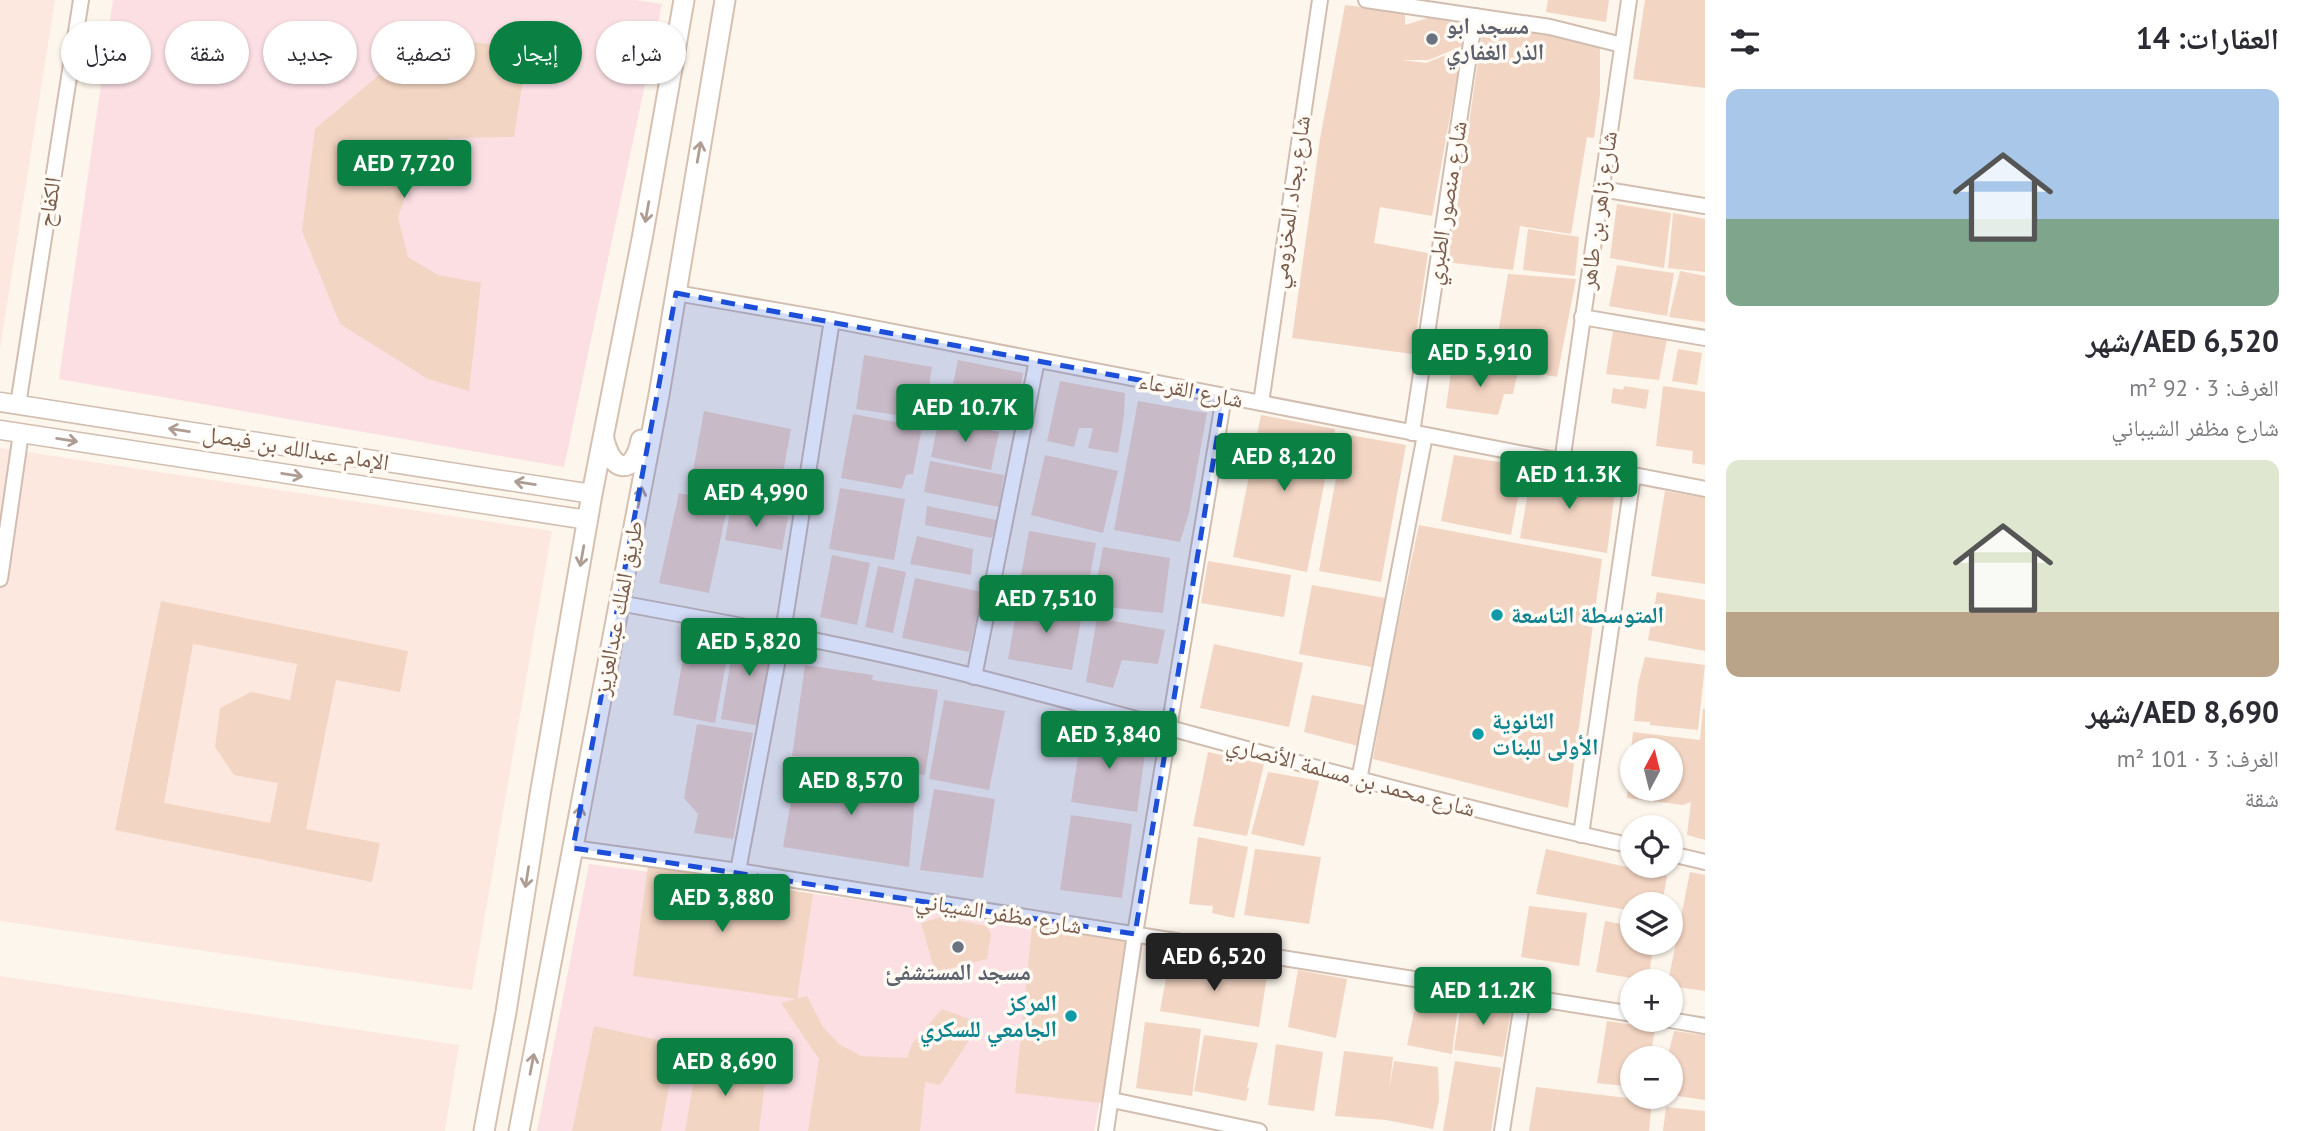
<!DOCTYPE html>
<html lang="ar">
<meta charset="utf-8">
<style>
:root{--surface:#fff;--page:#f7f7f7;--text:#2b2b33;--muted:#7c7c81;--accent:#0b8043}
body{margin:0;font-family:"PT Sans","Noto Naskh Arabic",sans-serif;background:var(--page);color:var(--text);direction:rtl;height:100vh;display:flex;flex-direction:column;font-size:26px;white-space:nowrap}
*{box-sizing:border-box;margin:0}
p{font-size:23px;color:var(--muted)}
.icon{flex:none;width:38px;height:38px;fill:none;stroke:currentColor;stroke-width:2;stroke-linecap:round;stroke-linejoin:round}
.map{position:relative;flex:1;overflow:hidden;direction:ltr}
.side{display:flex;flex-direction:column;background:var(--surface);width:595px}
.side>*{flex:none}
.hud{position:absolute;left:21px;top:21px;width:665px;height:63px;direction:rtl;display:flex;gap:14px}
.needle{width:46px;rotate:7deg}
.tools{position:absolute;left:1620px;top:738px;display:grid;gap:14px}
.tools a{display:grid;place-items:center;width:63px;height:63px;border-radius:50%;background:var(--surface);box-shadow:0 2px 5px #0004;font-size:35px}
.price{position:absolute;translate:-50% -60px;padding:0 16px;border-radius:7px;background:var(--accent);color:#fff;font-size:23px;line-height:46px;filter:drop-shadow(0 2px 4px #0008)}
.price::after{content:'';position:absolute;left:50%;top:42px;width:21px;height:16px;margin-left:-10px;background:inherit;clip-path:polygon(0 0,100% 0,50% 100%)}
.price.selected{background:#222;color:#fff}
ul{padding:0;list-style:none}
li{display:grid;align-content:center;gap:14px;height:371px;padding:0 21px}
li span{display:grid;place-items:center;height:217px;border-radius:14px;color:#555}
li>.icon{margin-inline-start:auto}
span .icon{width:126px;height:126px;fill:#fffc;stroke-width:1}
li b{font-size:30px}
h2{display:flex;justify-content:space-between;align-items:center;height:84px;padding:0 21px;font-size:30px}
.chip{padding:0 24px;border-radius:32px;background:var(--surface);box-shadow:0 2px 5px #0004;font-size:24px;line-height:63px}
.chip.selected{background:var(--accent);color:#fff}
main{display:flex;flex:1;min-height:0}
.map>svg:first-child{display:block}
.commercial{fill:#fde8e0}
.medical{fill:#fbdfe3}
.building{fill:#f3d5c3;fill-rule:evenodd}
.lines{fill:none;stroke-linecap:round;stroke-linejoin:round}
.minor-casing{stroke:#d1beb0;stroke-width:18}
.tertiary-casing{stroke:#d1beb0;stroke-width:21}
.secondary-casing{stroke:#d6c0b0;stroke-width:23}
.minor{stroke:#fff;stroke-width:14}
.tertiary{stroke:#fff;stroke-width:18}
.secondary{stroke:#fff;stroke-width:19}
.oneway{stroke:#af9d94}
.marked{fill:#1d4ed8;fill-opacity:0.2;stroke:#1d4ed8;stroke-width:5;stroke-dasharray:14 9;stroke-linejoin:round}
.worship-dot{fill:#6b7280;stroke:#fffaf3;stroke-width:2.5}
.culture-dot{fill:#0f9aa8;stroke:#fffaf3;stroke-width:2.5}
.labels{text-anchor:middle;stroke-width:7;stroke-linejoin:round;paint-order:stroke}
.worship-label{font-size:23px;font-weight:bold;fill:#5b616d;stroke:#fffaf3;text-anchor:start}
.street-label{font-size:23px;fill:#7a5c4d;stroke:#fffaf3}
.culture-label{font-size:23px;font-weight:bold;fill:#0d838f;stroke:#fffaf3;text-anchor:start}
</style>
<main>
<section class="side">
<h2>العقارات: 14<svg class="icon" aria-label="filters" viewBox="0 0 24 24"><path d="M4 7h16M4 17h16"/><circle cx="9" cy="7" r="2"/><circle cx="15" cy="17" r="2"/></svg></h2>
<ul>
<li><span style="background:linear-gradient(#a9c7e8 60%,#7fa58c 0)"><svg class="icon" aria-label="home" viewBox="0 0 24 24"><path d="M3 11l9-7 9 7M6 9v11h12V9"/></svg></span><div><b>AED 6,520/شهر</b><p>الغرف: 3 · 92 m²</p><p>شارع مظفر الشيباني</p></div></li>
<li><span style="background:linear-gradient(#dfe7d0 70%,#b9a48a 0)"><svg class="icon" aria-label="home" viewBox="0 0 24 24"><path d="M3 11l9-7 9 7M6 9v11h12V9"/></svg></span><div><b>AED 8,690/شهر</b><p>الغرف: 3 · 101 m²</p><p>شقة</p></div></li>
</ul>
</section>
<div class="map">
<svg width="1705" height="1131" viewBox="0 0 1705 1131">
<rect width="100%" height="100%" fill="#fdf6ec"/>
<g class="commercial">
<path d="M 0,0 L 55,0 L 0,349 Z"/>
<path d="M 0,448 L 552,531 L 472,990 L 0,921 Z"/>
<path d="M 0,976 L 459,1045 L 445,1131 L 0,1131 Z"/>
</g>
<g class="medical">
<path d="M 113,0 L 636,0 L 662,4 L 564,467 L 59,379 Z"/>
<path d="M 589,864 L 1132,936 L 1094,1131 L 537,1131 Z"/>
</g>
<g class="building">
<path d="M 1548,0 L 1609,0 L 1606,22 L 1546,12 Z"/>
<path d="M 1645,0 L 1705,0 L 1705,88 L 1633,79 Z"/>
<path d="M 1345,5 L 1405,12 L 1405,25 L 1434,16 L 1455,19 L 1461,36 L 1462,46 L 1429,60 L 1401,60 L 1426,63 L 1446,55 L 1461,56 L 1432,216 L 1380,207 L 1374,243 L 1428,253 L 1413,354 L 1292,338 L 1320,139 Z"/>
<path d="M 1483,26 L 1547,35 L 1600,46 L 1600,94 L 1594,138 L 1587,137 L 1571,234 L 1520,226 L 1513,270 L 1445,262 L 1456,214 Z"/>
<path d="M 457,41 L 528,47 L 514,137 L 450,138 L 415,169 L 398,217 L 408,257 L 438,275 L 481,283 L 469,391 L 428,379 L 340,324 L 302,231 L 315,129 L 404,54 Z"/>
<path d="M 1617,204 L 1671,213 L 1664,268 L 1610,258 Z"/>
<path d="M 1673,213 L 1705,219 L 1705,272 L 1668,268 Z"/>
<path d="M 1528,229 L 1579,237 L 1575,276 L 1523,270 Z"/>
<path d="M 1617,265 L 1674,273 L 1667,316 L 1609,306 Z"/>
<path d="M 1680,271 L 1705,276 L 1705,322 L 1669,317 Z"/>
<path d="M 1508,274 L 1576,279 L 1557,377 L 1493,365 Z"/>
<path d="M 1613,331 L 1667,339 L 1659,380 L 1606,374 Z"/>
<path d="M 1678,349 L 1702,353 L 1697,385 L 1672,381 Z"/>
<path d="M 864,355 L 932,367 L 924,419 L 856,409 Z"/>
<path d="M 958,360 L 1023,373 L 1015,421 L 948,408 Z"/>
<path d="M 1472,363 L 1506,368 L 1507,373 L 1517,375 L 1513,394 L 1504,394 L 1498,415 L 1446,408 L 1451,372 L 1469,374 Z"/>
<path d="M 1060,381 L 1125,393 L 1124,416 L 1118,453 L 1088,448 L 1093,428 L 1079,428 L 1074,447 L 1047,441 Z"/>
<path d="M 1624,386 L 1649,390 L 1646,409 L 1611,403 L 1613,388 L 1623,390 Z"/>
<path d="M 1663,386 L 1705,392 L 1705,465 L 1692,463 L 1693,451 L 1656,446 Z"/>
<path d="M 1138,401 L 1207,413 L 1189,513 L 1180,542 L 1114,530 Z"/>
<path d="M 704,411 L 791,429 L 779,495 L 692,476 Z"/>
<path d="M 853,414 L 922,427 L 913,474 L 906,475 L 902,489 L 841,478 Z"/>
<path d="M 1261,415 L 1335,429 L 1307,572 L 1233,557 Z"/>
<path d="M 939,419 L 999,432 L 991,470 L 931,457 Z"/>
<path d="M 1344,434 L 1406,445 L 1381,582 L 1319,571 Z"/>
<path d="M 1045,455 L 1118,471 L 1103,533 L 1031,515 Z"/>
<path d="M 1454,455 L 1524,466 L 1511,535 L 1441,521 Z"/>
<path d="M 930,461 L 1004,475 L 999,507 L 924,492 Z"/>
<path d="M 1532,469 L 1616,483 L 1607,553 L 1520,538 Z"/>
<path d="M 840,488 L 905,499 L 894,560 L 829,549 Z"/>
<path d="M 1665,491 L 1705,498 L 1705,584 L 1651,576 Z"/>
<path d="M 679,493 L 728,504 L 709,593 L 659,583 Z"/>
<path d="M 927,506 L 997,520 L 992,538 L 925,525 Z"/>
<path d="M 731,507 L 788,517 L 782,550 L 725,540 Z"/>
<path d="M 1419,525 L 1602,559 L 1568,808 L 1373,759 L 1388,671 Z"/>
<path d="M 1029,531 L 1096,543 L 1085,604 L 1018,592 Z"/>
<path d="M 917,536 L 973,549 L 971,575 L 910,564 Z"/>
<path d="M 1103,547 L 1170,558 L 1163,613 L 1114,608 L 1104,602 L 1093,600 Z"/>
<path d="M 832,555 L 870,563 L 857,625 L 820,617 Z"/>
<path d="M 1208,561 L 1291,575 L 1284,617 L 1201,603 Z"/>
<path d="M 878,566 L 906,572 L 893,633 L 865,627 Z"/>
<path d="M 915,578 L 982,592 L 969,652 L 902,638 Z"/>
<path d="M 1312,585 L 1385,598 L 1372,667 L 1299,654 Z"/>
<path d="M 1657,592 L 1705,600 L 1705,651 L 1648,640 Z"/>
<path d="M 161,601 L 408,651 L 400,692 L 336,680 L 306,829 L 380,843 L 372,882 L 115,830 ZM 193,644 L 297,664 L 290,700 L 251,692 L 220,708 L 215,747 L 234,775 L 278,783 L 270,823 L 164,803 Z"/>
<path d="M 1018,601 L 1083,609 L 1072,670 L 1008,659 Z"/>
<path d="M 1097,618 L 1165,630 L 1158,664 L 1122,660 L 1113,688 L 1086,682 Z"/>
<path d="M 689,623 L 732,631 L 715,723 L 673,715 Z"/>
<path d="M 736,631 L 776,637 L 761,726 L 721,719 Z"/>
<path d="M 1214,644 L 1303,663 L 1289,727 L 1200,708 Z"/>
<path d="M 1645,657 L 1705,665 L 1698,730 L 1650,725 L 1650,722 L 1634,721 L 1638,684 Z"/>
<path d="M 805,665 L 873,675 L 872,680 L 938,690 L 925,775 L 792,756 Z"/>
<path d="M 1312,695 L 1364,705 L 1358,746 L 1304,732 Z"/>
<path d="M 944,700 L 1005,711 L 989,790 L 929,779 Z"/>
<path d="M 1703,709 L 1705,709 L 1705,840 L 1687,835 L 1691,802 L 1683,805 L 1627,798 L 1631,755 L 1633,755 L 1633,789 L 1671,789 L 1671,751 L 1631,751 L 1633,732 L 1700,740 Z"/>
<path d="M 697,724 L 753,733 L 733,839 L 694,833 L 698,814 L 684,798 Z"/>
<path d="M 1082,730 L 1147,739 L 1137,812 L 1071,802 Z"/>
<path d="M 1208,752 L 1264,764 L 1247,836 L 1193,826 Z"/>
<path d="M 797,766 L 916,787 L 909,867 L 783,847 Z"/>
<path d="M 1268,772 L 1319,781 L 1304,846 L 1251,834 Z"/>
<path d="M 934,789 L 995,799 L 983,878 L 920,870 Z"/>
<path d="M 1071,815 L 1132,824 L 1122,898 L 1060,890 Z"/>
<path d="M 1198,837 L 1248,847 L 1234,918 L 1212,913 L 1213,906 L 1189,904 Z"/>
<path d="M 1255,849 L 1321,857 L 1309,924 L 1244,915 Z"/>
<path d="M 1546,849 L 1667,876 L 1662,905 L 1633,905 L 1633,911 L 1536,894 Z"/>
<path d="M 648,866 L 813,894 L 797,999 L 633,976 Z"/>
<path d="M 1690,872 L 1705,875 L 1705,991 L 1671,986 L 1671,982 L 1668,982 Z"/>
<path d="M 1529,906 L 1587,913 L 1579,966 L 1521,957 Z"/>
<path d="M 941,917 L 987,926 L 991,934 L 987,959 L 935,972 L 921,923 Z"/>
<path d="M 1605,921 L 1633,926 L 1633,943 L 1654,943 L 1648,981 L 1596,972 Z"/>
<path d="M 1032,927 L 1130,938 L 1109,1104 L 1015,1093 Z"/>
<path d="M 1169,962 L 1216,964 L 1267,976 L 1259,1027 L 1160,1011 Z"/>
<path d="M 1298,970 L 1347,979 L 1336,1038 L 1288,1027 Z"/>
<path d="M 1418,994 L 1459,999 L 1452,1054 L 1407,1045 Z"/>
<path d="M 807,996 L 823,1027 L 839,1044 L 861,1056 L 907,1058 L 912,1044 L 942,1009 L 980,1023 L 940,1085 L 925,1082 L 920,1131 L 808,1131 L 819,1059 L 781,1003 Z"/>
<path d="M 1462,998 L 1512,1005 L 1503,1057 L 1454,1050 Z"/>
<path d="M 1607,1021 L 1655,1028 L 1650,1059 L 1633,1059 L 1633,1087 L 1597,1083 Z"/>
<path d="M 1145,1022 L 1201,1029 L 1192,1096 L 1136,1088 Z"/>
<path d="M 594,1026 L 676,1044 L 661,1131 L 572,1131 Z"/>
<path d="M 1674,1031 L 1705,1035 L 1705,1100 L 1671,1095 L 1671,1059 L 1667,1059 Z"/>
<path d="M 1204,1035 L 1258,1043 L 1247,1088 L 1249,1088 L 1246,1101 L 1194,1091 Z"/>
<path d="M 1276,1044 L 1323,1052 L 1314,1111 L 1268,1105 Z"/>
<path d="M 1344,1051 L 1393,1057 L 1389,1090 L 1394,1061 L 1438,1067 L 1439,1100 L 1433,1129 L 1386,1120 L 1335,1116 Z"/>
<path d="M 698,1055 L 766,1073 L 759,1131 L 685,1131 Z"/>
<path d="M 1455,1061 L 1501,1068 L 1491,1131 L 1443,1131 Z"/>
<path d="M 1536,1087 L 1652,1101 L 1649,1131 L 1529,1131 Z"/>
<path d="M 1666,1107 L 1705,1111 L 1705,1131 L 1663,1131 Z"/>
</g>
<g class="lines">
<g class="minor-casing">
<g id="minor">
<path d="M 1366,0 L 1550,27 L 1622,45"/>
<path d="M 1601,189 L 1705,206"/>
<path d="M 676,293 L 832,320 L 1705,489"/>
<path d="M 1582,317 L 1705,338"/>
<path d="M 1261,403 L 1320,0"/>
<path d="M 18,405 L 81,0"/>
<path d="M 1412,433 L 1475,16"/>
<path d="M 1562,462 L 1629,0"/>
<path d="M 0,579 L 21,433"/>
<path d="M 619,603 C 739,625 858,647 977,677 C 1196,733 1412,798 1633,846"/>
<path d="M 974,677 L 1037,360"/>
<path d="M 1359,780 L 1425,435"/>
<path d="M 1581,835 L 1633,476"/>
<path d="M 573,848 L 738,871 L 1633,1014"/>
<path d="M 1671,854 L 1705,862"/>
<path d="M 738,871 L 783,632 L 832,320"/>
<path d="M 1670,1020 L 1705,1026"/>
<path d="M 1112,1100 L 1259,1131"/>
<path d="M 1106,1131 L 1135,934 L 1224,396"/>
<path d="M 1502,1131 L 1523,997"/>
</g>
</g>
<g class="tertiary-casing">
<g id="tertiary">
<path d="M 0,402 L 592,494"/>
<path d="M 0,430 L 588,520"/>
</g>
</g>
<g class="secondary-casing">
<g id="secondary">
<path d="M 604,439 C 611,472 634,477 641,440"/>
<path d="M 484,1131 L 506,1012 L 540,795 L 592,494 L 642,239 L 684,0"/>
<path d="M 519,1131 L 659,395 L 725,0"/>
</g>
</g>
<use href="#minor" class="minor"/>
<use href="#tertiary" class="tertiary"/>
<use href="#secondary" class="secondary"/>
</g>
<defs><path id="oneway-shaft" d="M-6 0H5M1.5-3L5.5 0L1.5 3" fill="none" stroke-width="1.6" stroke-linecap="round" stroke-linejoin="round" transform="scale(1.75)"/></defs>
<g class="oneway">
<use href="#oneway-shaft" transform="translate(699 152) rotate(-80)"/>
<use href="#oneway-shaft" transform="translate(647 212) rotate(100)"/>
<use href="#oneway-shaft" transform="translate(179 430) rotate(-171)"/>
<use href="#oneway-shaft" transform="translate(67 440) rotate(9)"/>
<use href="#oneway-shaft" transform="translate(292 475) rotate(9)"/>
<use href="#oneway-shaft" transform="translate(525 483) rotate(-171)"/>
<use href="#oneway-shaft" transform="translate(640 497) rotate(-79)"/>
<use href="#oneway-shaft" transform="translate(582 556) rotate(100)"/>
<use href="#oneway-shaft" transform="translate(579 816) rotate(-79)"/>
<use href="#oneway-shaft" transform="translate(527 877) rotate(99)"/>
<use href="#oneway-shaft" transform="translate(532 1064) rotate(-79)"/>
</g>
<path class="marked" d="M 676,293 L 1224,396 L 1135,934 L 573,848 Z"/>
<g class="worship-dot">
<circle cx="1432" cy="39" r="7"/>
<circle cx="958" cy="947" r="7"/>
</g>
<g class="culture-dot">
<circle cx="1497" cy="615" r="7"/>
<circle cx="1478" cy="734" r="7"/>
<circle cx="1071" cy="1016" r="7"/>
</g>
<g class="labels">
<g class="worship-label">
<text x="1446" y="34">مسجد ابو<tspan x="1446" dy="26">الذر الغفاري</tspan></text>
<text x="958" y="980" text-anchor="middle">مسجد المستشفئ</text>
</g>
<g class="street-label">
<text transform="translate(49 202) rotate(-81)" y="8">الكفاح</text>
<text transform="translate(1290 202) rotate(-82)" y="8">شارع بجاد المخزومي</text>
<text transform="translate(1446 203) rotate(-81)" y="8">شارع منصور الطبري</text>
<text transform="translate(1598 210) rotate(-82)" y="8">شارع زاهر بن طاهر</text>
<text transform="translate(1191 390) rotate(11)" y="8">شارع القرعاء</text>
<text transform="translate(296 448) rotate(9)" y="8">الإمام عبدالله بن فيصل</text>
<text transform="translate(618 608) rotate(-79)" y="8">طريق الملك عبدالعزيز</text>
<text transform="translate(1351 776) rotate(15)" y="8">شارع محمد بن مسلمة الأنصاري</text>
<text transform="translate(999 913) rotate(9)" y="8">شارع مظفر الشيباني</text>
</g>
<g class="culture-label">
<text x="1511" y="623">المتوسطة التاسعة</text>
<text x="1492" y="729">الثانوية<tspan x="1492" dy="26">الأولى للبنات</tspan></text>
<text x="1057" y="1011" text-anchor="end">المركز<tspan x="1057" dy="26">الجامعي للسكري</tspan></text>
</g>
</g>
</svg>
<div class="tools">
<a><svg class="needle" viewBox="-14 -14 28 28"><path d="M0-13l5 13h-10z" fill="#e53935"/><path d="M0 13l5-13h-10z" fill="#7c7c81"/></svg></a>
<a><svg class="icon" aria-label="locate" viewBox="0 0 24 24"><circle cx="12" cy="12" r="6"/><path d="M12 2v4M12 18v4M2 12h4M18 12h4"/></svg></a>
<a><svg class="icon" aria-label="layers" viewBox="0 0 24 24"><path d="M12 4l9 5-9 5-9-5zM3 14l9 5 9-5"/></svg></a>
<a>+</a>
<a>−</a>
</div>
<b class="price" style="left:404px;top:200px">AED 7,720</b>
<b class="price" style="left:1480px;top:389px">AED 5,910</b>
<b class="price" style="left:965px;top:444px">AED 10.7K</b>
<b class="price" style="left:1284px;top:493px">AED 8,120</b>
<b class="price" style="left:1569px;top:511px">AED 11.3K</b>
<b class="price" style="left:756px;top:529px">AED 4,990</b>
<b class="price" style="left:1046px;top:635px">AED 7,510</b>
<b class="price" style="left:749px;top:678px">AED 5,820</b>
<b class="price" style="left:1109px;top:771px">AED 3,840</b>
<b class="price" style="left:851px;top:817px">AED 8,570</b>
<b class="price" style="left:722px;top:934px">AED 3,880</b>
<b class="price selected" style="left:1214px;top:993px">AED 6,520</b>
<b class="price" style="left:1483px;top:1027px">AED 11.2K</b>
<b class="price" style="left:725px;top:1098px">AED 8,690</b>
<div class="hud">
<a class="chip">شراء</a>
<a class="chip selected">إيجار</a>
<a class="chip">تصفية</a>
<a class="chip">جديد</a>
<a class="chip">شقة</a>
<a class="chip">منزل</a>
</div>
</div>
</main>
